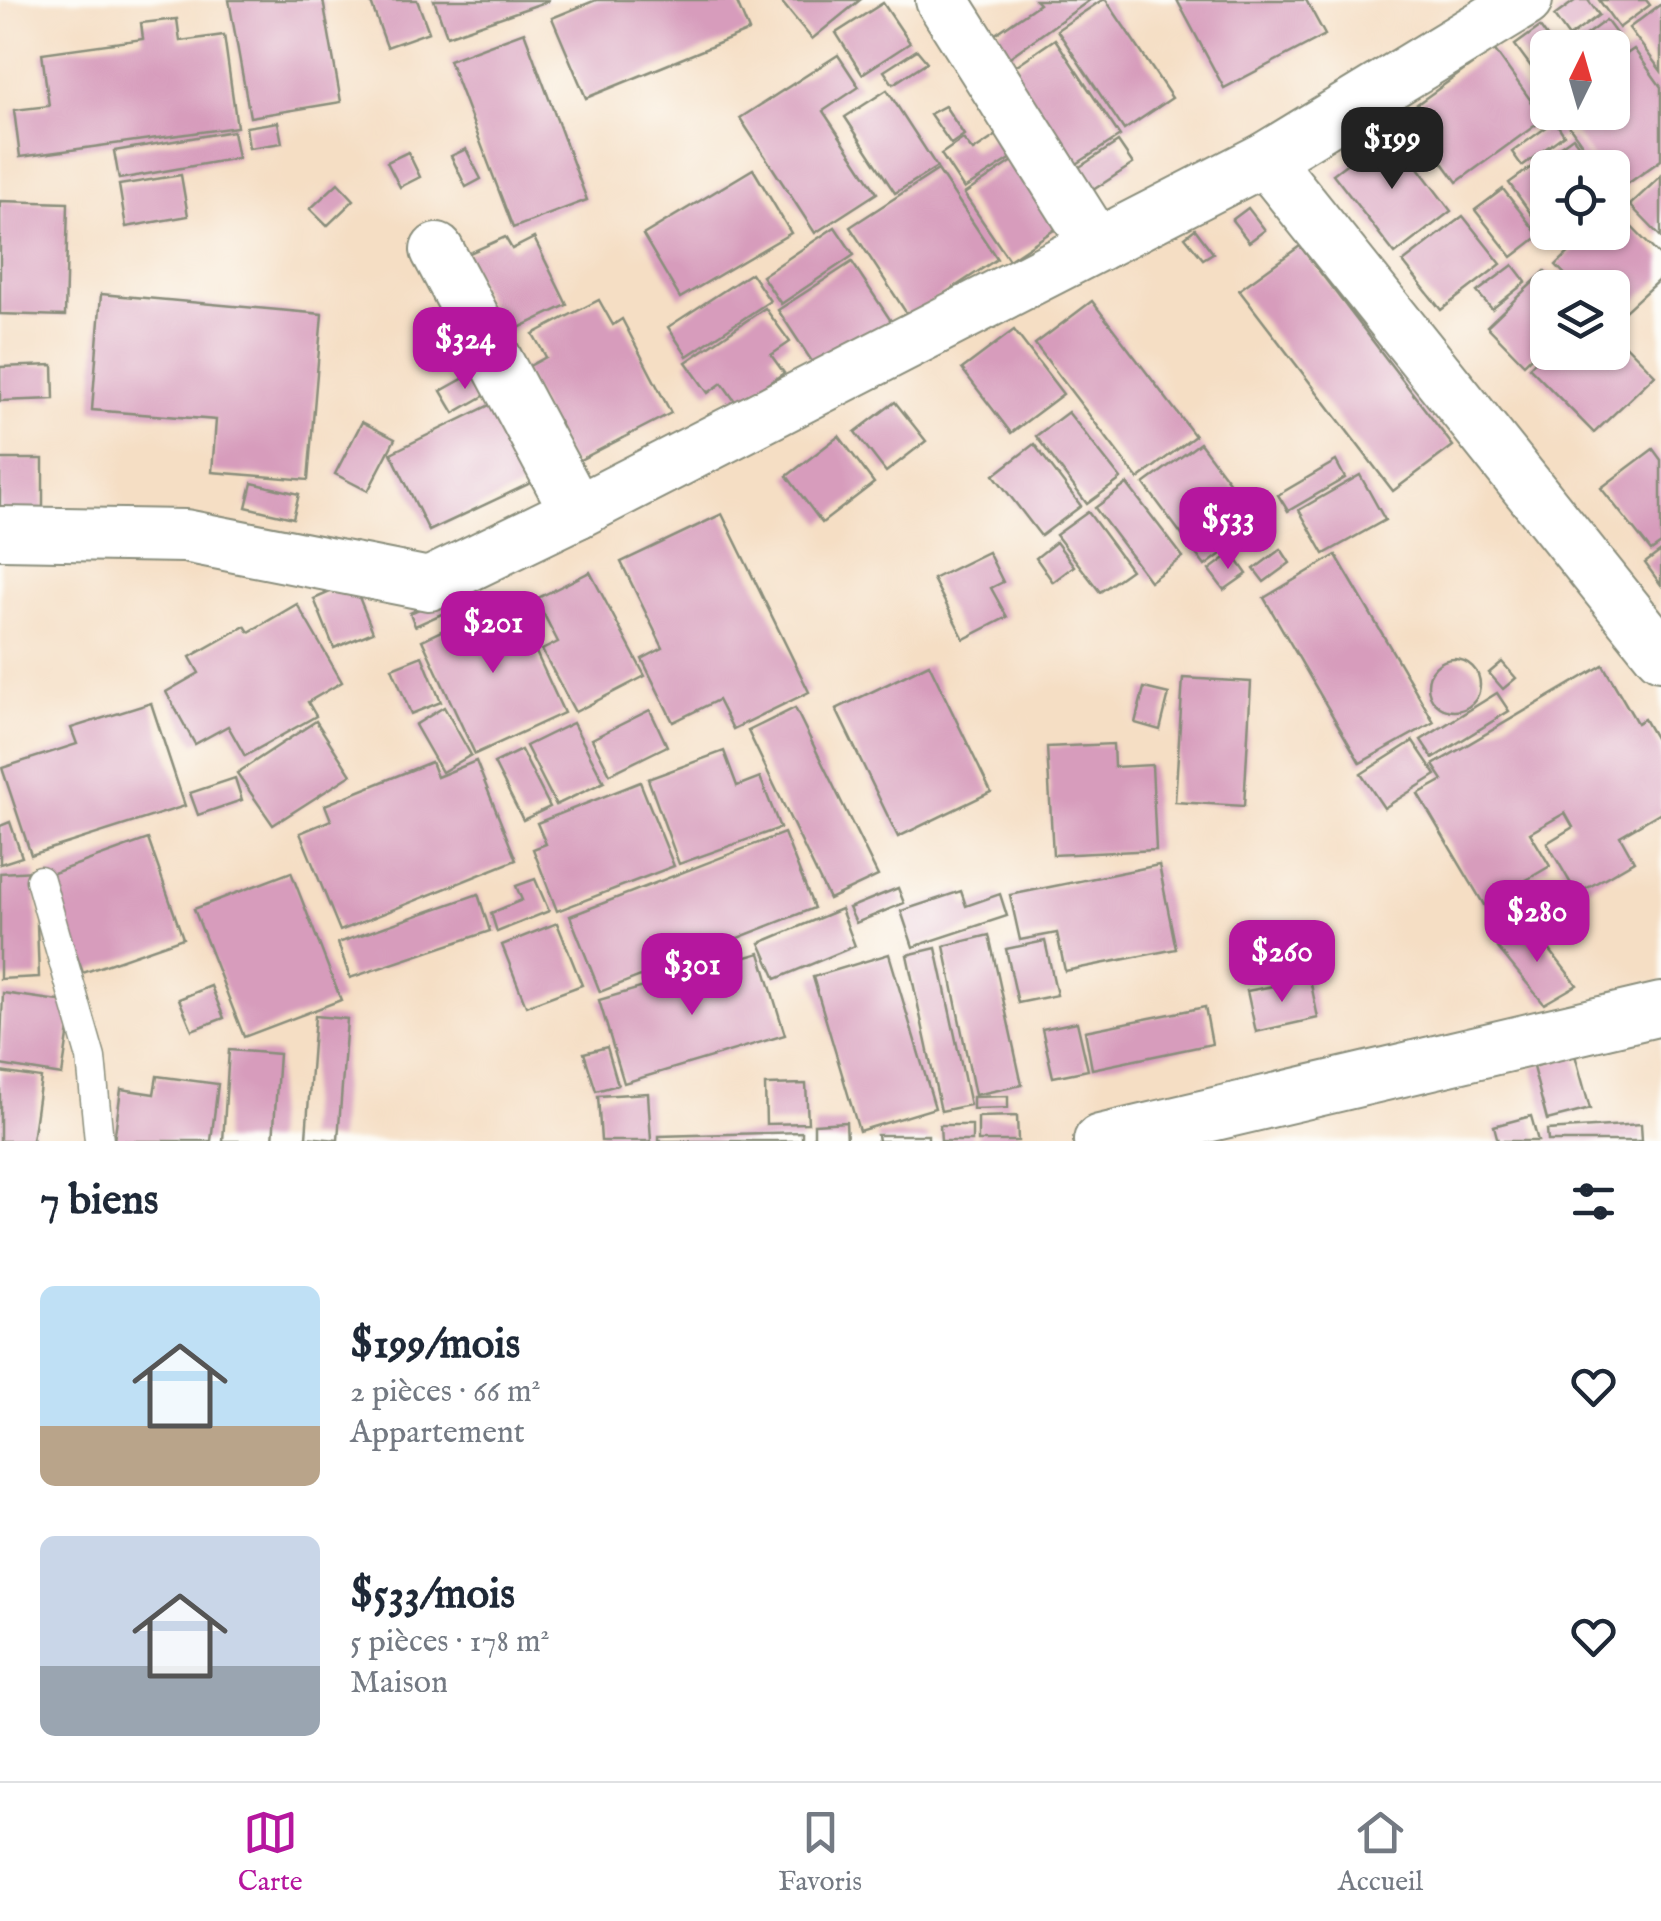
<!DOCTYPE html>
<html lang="fr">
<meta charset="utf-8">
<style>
:root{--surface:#fff;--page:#f2f2f3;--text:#1f2937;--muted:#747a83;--line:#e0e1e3;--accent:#b5179e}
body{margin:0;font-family:"IM FELL English",serif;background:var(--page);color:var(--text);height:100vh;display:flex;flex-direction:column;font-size:38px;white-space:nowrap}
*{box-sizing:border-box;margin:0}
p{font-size:32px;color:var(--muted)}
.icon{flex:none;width:55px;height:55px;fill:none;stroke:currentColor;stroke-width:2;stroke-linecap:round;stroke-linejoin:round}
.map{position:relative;height:1141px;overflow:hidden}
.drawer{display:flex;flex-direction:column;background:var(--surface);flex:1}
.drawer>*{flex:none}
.needle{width:65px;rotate:5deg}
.controls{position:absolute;left:1530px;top:30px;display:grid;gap:20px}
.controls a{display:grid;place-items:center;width:100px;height:100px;border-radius:15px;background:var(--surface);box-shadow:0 2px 8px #0004;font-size:50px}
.price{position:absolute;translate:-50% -85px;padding:0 22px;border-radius:20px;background:var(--accent);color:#fff;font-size:32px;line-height:65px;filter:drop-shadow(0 2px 5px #0008)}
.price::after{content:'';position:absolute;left:50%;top:60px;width:30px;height:22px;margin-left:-15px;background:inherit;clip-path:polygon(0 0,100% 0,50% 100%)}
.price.selected{background:#222;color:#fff}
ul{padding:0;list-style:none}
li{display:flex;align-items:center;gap:30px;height:250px;padding:0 40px}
li span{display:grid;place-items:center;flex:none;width:280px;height:200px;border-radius:15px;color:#555}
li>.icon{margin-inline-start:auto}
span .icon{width:120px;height:120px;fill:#fffc;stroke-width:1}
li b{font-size:42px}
h2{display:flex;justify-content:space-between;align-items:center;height:120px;padding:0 40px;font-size:42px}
.tab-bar{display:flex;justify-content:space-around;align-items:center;height:140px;border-top:2px solid var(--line);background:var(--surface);font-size:28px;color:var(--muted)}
.tab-bar a{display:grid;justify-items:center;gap:5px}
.tab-bar .selected{color:var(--accent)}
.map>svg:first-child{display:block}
.building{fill:#d79cbc}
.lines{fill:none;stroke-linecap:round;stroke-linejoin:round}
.service-casing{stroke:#8a8e7c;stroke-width:31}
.minor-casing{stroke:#8a8e7c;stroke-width:56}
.service{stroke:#fff;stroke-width:28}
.minor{stroke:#fff;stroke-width:52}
</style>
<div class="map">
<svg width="1661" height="1141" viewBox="0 0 1661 1141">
<rect width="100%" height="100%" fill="#fdfcf7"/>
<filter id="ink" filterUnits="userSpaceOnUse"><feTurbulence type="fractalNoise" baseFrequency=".01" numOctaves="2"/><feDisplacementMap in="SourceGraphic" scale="20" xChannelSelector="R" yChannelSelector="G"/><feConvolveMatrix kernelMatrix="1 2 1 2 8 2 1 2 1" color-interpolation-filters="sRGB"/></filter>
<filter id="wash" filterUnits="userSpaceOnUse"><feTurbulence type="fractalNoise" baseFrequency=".0048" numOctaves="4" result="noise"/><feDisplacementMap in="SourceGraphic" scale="40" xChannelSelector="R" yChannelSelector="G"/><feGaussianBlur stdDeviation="2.25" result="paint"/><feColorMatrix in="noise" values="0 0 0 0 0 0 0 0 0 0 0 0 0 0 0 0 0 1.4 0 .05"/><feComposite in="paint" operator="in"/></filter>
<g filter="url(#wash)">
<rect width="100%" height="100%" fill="#f5dec4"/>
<g id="blocks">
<g class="building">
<path d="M 229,0 L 323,0 L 341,102 L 250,117 Z"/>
<path d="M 370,0 L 417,0 L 429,32 L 387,47 Z"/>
<path d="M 434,0 L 548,0 L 548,1 L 447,36 Z"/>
<path d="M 596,0 L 736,0 L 749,31 L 586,98 L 552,18 Z"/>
<path d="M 780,0 L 860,0 L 812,39 Z"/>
<path d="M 1035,0 L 1090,0 L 1004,61 L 988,39 L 1039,4 Z"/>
<path d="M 1102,0 L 1106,0 L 1172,98 L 1124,130 L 1057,30 Z"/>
<path d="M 1177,0 L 1306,0 L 1325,35 L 1224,88 Z"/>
<path d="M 1576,0 L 1588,0 L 1599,15 L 1569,37 L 1554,16 Z"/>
<path d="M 1599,0 L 1646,0 L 1650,5 L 1619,28 Z"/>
<path d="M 883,3 L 910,43 L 862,74 L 836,33 Z"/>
<path d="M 1661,4 L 1661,71 L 1629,28 Z"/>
<path d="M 177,19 L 180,41 L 224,35 L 237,127 L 20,157 L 14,110 L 49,106 L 42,53 L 143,39 L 141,23 Z"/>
<path d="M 1606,20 L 1623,43 L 1612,50 L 1568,48 Z"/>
<path d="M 1540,27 L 1555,48 L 1548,48 L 1548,58 L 1532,68 L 1515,45 Z"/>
<path d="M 524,32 L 587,200 L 513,228 L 449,60 Z"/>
<path d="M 1055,39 L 1120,136 L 1075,165 L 1011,69 Z"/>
<path d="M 1494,49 L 1544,119 L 1457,182 L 1406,112 Z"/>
<path d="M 1634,49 L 1661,87 L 1661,160 L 1616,192 L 1612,187 L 1612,168 L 1599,168 L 1559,112 L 1612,112 L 1612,64 Z"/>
<path d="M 917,50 L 927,62 L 893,84 L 884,71 Z"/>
<path d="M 838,55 L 859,87 L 823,111 L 877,193 L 815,233 L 740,118 Z"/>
<path d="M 887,90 L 937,167 L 895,193 L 845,117 Z"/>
<path d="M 945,106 L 964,135 L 951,144 L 930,114 Z"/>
<path d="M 1555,121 L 1564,135 L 1522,166 L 1512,152 Z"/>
<path d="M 278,122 L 282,143 L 249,148 L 246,127 Z"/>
<path d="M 233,131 L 238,158 L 119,179 L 114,151 Z"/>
<path d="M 1390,131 L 1451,211 L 1395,254 L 1333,174 Z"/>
<path d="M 1000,133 L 1015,156 L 964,189 L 941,154 L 963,139 L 973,151 Z"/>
<path d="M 1573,137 L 1596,168 L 1548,168 L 1548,232 L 1573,232 L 1554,246 L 1509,183 Z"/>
<path d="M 1118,142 L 1133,164 L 1093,190 L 1078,168 Z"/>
<path d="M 466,149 L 481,179 L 466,187 L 451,156 Z"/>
<path d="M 408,152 L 420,177 L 400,187 L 387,162 Z"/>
<path d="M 1022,155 L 1066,222 L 1009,260 L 964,194 Z"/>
<path d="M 753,169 L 791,233 L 680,298 L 643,235 Z"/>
<path d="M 938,170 L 997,259 L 909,317 L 850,227 Z"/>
<path d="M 181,175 L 188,216 L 126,227 L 119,185 Z"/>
<path d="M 1661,176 L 1661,237 L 1630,205 Z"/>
<path d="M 338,183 L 354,200 L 327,226 L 310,209 Z"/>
<path d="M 1503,189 L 1539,236 L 1512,257 L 1475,210 Z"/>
<path d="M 0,201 L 68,203 L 65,316 L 0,314 Z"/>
<path d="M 1248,208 L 1265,230 L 1249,242 L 1232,220 Z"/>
<path d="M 1614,209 L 1661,257 L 1661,278 L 1612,323 L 1612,288 L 1578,288 L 1556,265 L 1590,232 L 1612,232 Z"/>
<path d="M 1463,216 L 1501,264 L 1441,310 L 1403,262 Z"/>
<path d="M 835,227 L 854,255 L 781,304 L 762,276 Z"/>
<path d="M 1195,229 L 1213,253 L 1203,259 L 1185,237 Z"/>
<path d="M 505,237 L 512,249 L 534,238 L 567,305 L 504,335 L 465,255 Z"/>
<path d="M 1300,246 L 1453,446 L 1393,491 L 1239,290 Z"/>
<path d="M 852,262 L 891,321 L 817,369 L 778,310 Z"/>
<path d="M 1513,265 L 1526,282 L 1492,309 L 1477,292 Z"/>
<path d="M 1545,271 L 1561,288 L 1548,288 L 1548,341 L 1524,364 L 1487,326 Z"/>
<path d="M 751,273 L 770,301 L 687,356 L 668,327 Z"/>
<path d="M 101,294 L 322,314 L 308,480 L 212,472 L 216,420 L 92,410 Z"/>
<path d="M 599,300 L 613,325 L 622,319 L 671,413 L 570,465 L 522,370 L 546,357 L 533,334 Z"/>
<path d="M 1092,301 L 1195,436 L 1138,479 L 1035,344 Z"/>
<path d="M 765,308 L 790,342 L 771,355 L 784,373 L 737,404 L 722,383 L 708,393 L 686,362 Z"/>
<path d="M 1014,330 L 1063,394 L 1011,433 L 962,369 Z"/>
<path d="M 1612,331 L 1655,375 L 1594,433 L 1529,367 L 1548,349 L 1548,352 L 1612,352 Z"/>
<path d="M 53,365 L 54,399 L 0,401 L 0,367 Z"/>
<path d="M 477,371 L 489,393 L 454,413 L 441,391 Z"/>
<path d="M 496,402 L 535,481 L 429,531 L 391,453 Z"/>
<path d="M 895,402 L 926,441 L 886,472 L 855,432 Z"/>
<path d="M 1068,412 L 1121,479 L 1087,504 L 1036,436 Z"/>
<path d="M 362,422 L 395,439 L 368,491 L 335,474 Z"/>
<path d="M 839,436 L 874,483 L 822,523 L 787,476 Z"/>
<path d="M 1200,443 L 1261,524 L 1205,566 L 1144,484 Z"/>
<path d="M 1034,444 L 1081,506 L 1041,536 L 994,475 Z"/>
<path d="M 1653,449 L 1661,460 L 1661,544 L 1651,551 L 1601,488 Z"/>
<path d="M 0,459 L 43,459 L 43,514 L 0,515 Z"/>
<path d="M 1336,461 L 1345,478 L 1288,511 L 1278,495 Z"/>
<path d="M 1360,475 L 1385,520 L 1324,554 L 1299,510 Z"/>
<path d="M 252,483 L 299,494 L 293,518 L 246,507 Z"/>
<path d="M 1127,484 L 1183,557 L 1150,581 L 1095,508 Z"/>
<path d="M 1088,512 L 1131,570 L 1100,592 L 1056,535 Z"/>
<path d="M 722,514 L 809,692 L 733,729 L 718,700 L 673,722 L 642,659 L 663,648 L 621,562 Z"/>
<path d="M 1056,542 L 1074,566 L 1053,582 L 1036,558 Z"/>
<path d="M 1281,549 L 1290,563 L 1264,582 L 1254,569 Z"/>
<path d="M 1661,551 L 1661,585 L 1645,563 Z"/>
<path d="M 988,552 L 1003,582 L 991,588 L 1007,617 L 964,639 L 933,579 Z"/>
<path d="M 1232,553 L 1247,574 L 1224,590 L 1209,570 Z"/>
<path d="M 1336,555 L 1434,722 L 1360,763 L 1264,598 Z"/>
<path d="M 590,572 L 645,676 L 575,712 L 542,650 L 558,642 L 536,599 Z"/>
<path d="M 353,582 L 373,632 L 334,648 L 314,599 Z"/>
<path d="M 470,586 L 475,599 L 415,626 L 410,613 Z"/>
<path d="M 511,598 L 564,713 L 475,754 L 422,640 Z"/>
<path d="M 297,604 L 342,682 L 308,702 L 316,716 L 245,756 L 228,726 L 195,744 L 166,692 L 199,673 L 190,657 L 245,626 L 249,632 Z"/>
<path d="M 422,656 L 441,702 L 411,714 L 392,668 Z"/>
<circle cx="1454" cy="685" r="26"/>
<path d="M 1502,662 L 1516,678 L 1503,689 L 1489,673 Z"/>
<path d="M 929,664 L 991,792 L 898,837 L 836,709 Z"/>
<path d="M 1603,665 L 1637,723 L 1644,719 L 1661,748 L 1661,812 L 1620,836 L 1634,861 L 1577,894 L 1547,843 L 1573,827 L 1565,813 L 1530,833 L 1550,866 L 1484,905 L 1418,794 L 1443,780 L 1433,765 Z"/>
<path d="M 1183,678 L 1251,682 L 1244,806 L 1175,802 Z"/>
<path d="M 1144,688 L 1169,694 L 1160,730 L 1135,723 Z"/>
<path d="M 1497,693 L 1509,711 L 1433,758 L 1421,740 Z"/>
<path d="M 151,703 L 185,806 L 31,855 L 2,768 L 77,744 L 71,728 Z"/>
<path d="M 444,707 L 471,755 L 442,772 L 415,725 Z"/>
<path d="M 795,708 L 878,876 L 829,899 L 748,731 Z"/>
<path d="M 650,710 L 667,746 L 610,774 L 592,739 Z"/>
<path d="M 316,721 L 351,775 L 273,825 L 237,773 Z"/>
<path d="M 573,723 L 604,782 L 556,805 L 526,746 Z"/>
<path d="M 1413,741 L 1436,775 L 1384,808 L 1361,774 Z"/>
<path d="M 1113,744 L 1114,767 L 1152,765 L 1156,850 L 1053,855 L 1047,747 Z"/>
<path d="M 521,750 L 550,807 L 523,820 L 494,763 Z"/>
<path d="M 724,751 L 737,786 L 760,777 L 780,828 L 679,864 L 648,779 Z"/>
<path d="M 476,761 L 516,860 L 340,931 L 300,833 L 331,820 L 325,805 L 431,762 L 437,777 Z"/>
<path d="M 235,778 L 242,800 L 198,815 L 190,793 Z"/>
<path d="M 640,782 L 674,866 L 557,911 L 533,849 L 546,844 L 537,823 Z"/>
<path d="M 10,822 L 22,857 L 0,864 L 0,826 Z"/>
<path d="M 784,833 L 814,908 L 600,992 L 570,916 Z"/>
<path d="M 148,839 L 183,938 L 83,973 L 48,875 Z"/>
<path d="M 1159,865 L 1176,949 L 1065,971 L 1057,933 L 1020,940 L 1010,895 Z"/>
<path d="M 35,871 L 39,977 L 0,979 L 0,873 Z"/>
<path d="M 291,872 L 341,1000 L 244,1037 L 194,909 Z"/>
<path d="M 535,879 L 549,911 L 497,932 L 491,913 L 522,900 L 516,886 Z"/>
<path d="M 898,888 L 904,903 L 856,923 L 849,908 Z"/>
<path d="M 961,891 L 966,906 L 1000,894 L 1007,916 L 913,947 L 901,911 Z"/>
<path d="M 478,894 L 490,931 L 350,978 L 338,943 Z"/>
<path d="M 841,909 L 855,946 L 776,979 L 760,943 Z"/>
<path d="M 557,923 L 582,985 L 526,1006 L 502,945 Z"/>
<path d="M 1531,926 L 1577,985 L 1544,1004 L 1498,948 Z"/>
<path d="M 989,935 L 1022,1085 L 975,1095 L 944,946 Z"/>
<path d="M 1045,941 L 1057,995 L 1018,1003 L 1006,949 Z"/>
<path d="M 936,948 L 970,1105 L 941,1111 L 907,955 Z"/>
<path d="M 760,953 L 785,1035 L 624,1083 L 599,1000 Z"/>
<path d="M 889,954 L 935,1108 L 859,1131 L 813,977 Z"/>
<path d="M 1310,979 L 1318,1018 L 1256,1032 L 1247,991 Z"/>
<path d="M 211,986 L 224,1018 L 192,1030 L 179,999 Z"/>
<path d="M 3,993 L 73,1003 L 62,1075 L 0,1065 Z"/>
<path d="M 1205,1007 L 1212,1044 L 1092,1069 L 1085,1031 Z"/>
<path d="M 315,1016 L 347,1019 L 338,1140 L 306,1137 Z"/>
<path d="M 1077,1022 L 1088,1070 L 1053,1077 L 1042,1029 Z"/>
<path d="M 607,1047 L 618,1085 L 596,1091 L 584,1053 Z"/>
<path d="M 229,1050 L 279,1054 L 273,1141 L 223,1141 Z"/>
<path d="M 1575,1055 L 1590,1109 L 1547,1120 L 1533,1067 Z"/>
<path d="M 0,1072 L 41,1078 L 32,1141 L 0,1141 Z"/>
<path d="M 157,1076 L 218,1084 L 211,1141 L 114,1141 L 121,1089 L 154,1094 Z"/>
<path d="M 806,1084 L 808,1123 L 766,1124 L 765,1085 Z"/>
<path d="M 648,1093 L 651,1141 L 601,1141 L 598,1096 Z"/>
<path d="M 1008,1096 L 1008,1108 L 973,1109 L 973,1097 Z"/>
<path d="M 1017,1116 L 1018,1141 L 978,1141 L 978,1117 Z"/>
<path d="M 1531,1116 L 1538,1141 L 1498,1141 L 1494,1126 Z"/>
<path d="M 846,1122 L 847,1141 L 814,1141 L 814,1124 Z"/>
<path d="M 1641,1124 L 1642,1141 L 1548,1141 L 1547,1130 Z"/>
<path d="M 940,1125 L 972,1125 L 972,1141 L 941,1141 Z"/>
<path d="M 802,1132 L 802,1141 L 659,1141 L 659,1136 Z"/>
<path d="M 877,1135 L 928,1135 L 928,1141 L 878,1141 Z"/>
</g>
</g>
</g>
<g filter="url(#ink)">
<use href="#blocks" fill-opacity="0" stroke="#8a8e7c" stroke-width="2.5"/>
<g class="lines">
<g class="service-casing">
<path id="service" d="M 40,880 L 91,1058 L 99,1141"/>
</g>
<g class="minor-casing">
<g id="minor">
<path d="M 942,0 L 1097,245"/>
<path d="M 1265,159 L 1661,654"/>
<path d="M 437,250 L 577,512"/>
<path d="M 0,533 L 185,536 L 429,584 L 577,512 L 1265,159 L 1526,0"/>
<path d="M 1100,1141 L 1661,1009"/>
</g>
</g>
<use href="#service" class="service"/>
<use href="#minor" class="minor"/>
</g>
</g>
</svg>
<div class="controls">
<a><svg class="needle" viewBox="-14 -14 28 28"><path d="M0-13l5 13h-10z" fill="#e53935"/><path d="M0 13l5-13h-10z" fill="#747a83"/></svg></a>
<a><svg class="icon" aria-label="locate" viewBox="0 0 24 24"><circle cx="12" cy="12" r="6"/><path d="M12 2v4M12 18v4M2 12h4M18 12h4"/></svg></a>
<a><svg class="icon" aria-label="layers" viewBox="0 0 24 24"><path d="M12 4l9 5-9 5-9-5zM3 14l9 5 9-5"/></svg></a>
</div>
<b class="price selected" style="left:1392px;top:192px">$199</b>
<b class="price" style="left:465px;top:392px">$324</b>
<b class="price" style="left:1228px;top:572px">$533</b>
<b class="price" style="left:493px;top:676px">$201</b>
<b class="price" style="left:1537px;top:965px">$280</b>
<b class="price" style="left:1282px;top:1005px">$260</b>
<b class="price" style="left:692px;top:1018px">$301</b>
</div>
<section class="drawer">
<h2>7 biens<svg class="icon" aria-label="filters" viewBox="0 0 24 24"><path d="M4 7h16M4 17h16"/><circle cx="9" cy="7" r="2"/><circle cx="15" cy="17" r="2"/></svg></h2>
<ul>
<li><span style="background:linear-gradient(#bfe0f5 70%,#b9a48a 0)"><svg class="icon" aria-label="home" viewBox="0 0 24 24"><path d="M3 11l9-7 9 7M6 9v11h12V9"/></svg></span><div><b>$199/mois</b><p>2 pièces · 66 m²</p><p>Appartement</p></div><svg class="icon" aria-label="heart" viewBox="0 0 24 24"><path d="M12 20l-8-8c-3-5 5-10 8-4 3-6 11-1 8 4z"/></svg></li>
<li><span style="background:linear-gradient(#c9d6e8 65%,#9aa5b1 0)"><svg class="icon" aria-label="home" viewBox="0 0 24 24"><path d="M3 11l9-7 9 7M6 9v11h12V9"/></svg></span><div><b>$533/mois</b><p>5 pièces · 178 m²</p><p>Maison</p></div><svg class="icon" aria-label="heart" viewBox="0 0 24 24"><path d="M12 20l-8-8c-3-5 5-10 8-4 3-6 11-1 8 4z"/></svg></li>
</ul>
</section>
<nav class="tab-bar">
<a class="selected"><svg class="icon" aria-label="map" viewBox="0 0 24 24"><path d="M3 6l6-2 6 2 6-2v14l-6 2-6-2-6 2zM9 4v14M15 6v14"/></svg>Carte</a>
<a><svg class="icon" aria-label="saved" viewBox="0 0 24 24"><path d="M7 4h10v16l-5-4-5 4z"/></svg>Favoris</a>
<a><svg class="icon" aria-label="home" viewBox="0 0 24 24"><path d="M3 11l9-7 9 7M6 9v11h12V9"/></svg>Accueil</a>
</nav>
